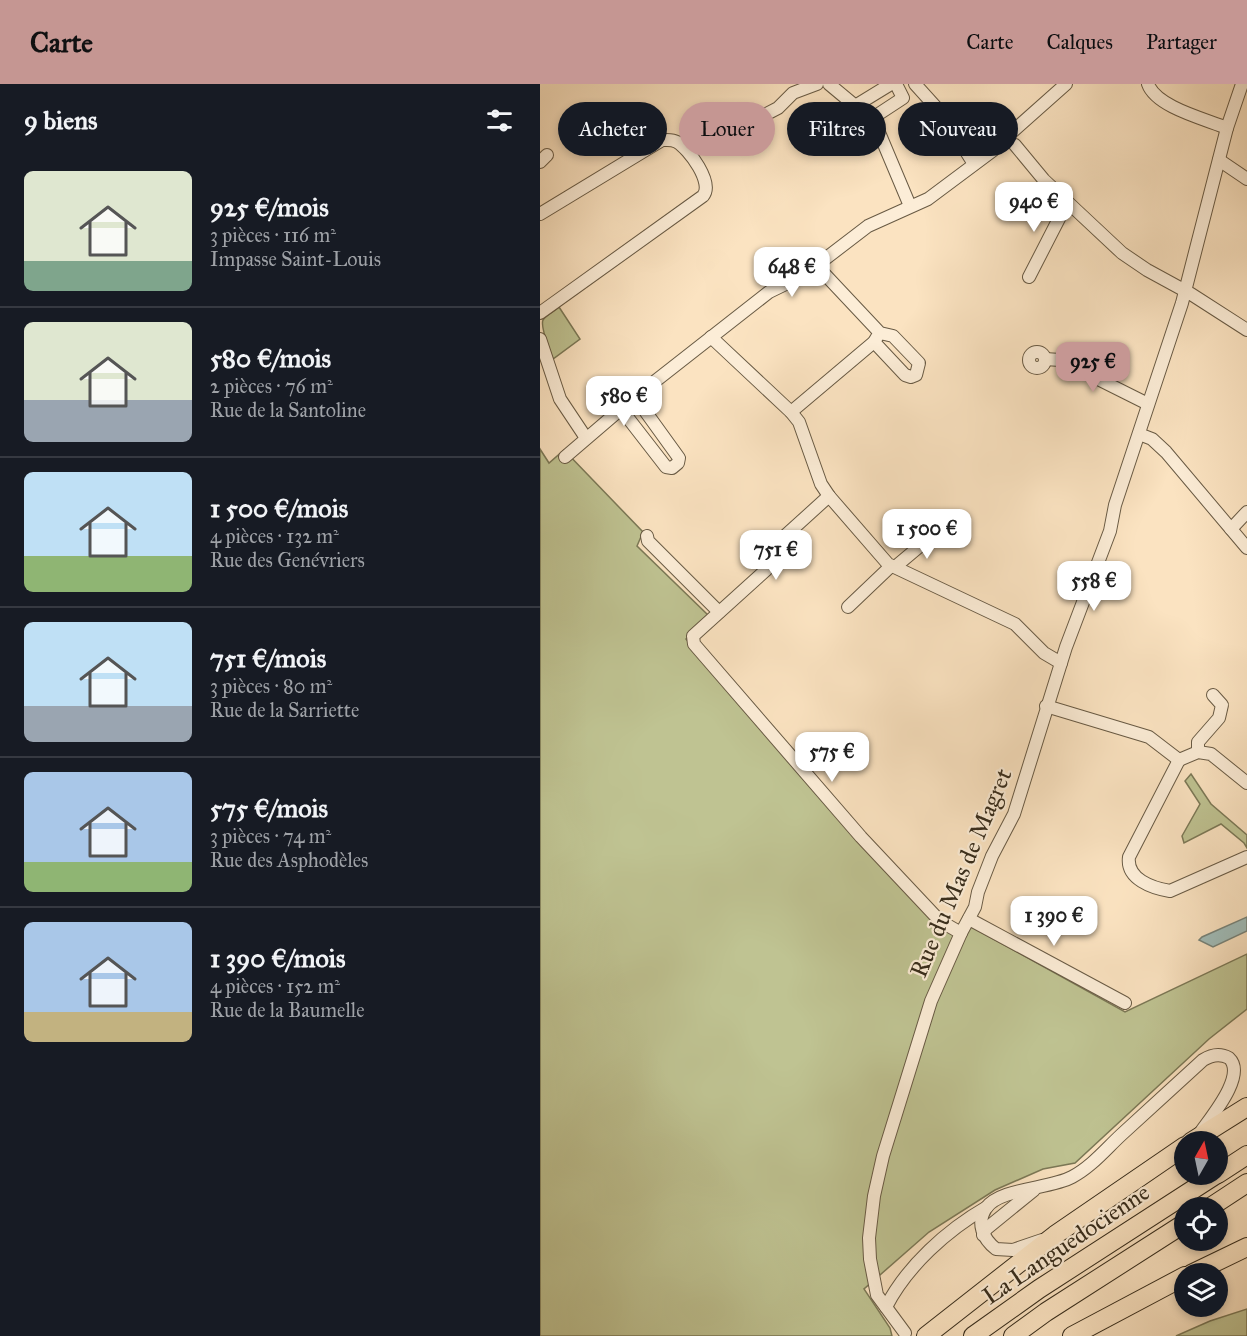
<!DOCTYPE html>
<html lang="fr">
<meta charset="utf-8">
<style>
:root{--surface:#171b24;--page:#20242c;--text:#f1f3f6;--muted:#9ea1a6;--line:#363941;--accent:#c59692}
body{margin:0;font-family:"IM FELL Great Primer",serif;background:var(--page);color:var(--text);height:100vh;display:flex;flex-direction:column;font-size:22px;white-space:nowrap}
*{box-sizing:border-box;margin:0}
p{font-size:20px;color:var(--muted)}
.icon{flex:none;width:33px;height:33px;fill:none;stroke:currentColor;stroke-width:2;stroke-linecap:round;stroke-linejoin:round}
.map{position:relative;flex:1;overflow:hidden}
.panel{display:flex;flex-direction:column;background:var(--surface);width:540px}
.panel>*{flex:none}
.guide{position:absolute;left:18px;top:18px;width:570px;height:54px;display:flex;gap:12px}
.needle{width:39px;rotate:9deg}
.tools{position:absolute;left:634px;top:1047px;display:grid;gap:12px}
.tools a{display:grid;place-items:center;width:54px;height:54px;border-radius:50%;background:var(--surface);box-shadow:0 3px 9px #0003;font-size:30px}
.price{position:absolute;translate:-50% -51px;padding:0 14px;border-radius:12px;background:#fff;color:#222;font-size:20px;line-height:39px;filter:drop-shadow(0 2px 3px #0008)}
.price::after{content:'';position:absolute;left:50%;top:36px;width:18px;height:14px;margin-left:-9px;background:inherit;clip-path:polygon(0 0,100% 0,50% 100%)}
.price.on{background:var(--accent);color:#111}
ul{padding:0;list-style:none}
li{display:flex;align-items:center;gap:18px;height:150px;padding:0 24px}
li+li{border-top:2px solid var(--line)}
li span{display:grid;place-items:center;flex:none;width:168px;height:120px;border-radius:9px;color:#555}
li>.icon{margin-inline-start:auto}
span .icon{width:72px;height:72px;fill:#fffc;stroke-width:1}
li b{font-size:26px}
h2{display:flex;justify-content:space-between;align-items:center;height:72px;padding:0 24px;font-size:26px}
.pill{padding:0 21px;border-radius:27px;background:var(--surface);box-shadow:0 3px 9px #0003;font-size:21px;line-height:54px}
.pill.on{background:var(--accent);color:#111}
header{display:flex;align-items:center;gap:36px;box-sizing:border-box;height:84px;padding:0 30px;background:var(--accent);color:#111}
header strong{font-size:28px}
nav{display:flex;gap:33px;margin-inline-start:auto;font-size:21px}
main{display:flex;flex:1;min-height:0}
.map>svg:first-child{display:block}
.green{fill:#bfc392;stroke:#7b7856;stroke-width:1.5}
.water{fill:#a0bdba;stroke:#76837a;stroke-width:1.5}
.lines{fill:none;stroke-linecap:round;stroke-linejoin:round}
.minor-casing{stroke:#685a44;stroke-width:14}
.highway-casing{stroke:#372c1b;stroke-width:20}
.minor{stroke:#fcedd7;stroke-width:12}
.highway{stroke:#fbe3c1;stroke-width:18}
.labels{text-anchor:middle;stroke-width:4.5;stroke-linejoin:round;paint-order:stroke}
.street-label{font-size:24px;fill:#372c1b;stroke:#fcedd7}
</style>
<header>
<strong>Carte</strong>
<nav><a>Carte</a><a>Calques</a><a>Partager</a></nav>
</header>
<main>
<section class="panel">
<h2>9 biens<svg class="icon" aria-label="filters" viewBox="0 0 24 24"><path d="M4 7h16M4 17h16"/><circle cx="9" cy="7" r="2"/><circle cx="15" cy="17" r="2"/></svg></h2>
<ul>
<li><span style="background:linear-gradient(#dfe7d0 75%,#7fa58c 0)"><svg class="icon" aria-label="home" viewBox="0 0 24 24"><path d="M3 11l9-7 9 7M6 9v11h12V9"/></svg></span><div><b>925 €/mois</b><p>3 pièces · 116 m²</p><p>Impasse Saint-Louis</p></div></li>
<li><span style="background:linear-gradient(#dfe7d0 65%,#9aa5b1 0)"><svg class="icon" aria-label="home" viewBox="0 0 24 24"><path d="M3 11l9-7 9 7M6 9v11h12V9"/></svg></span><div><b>580 €/mois</b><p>2 pièces · 76 m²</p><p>Rue de la Santoline</p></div></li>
<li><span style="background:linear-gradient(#bfe0f5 70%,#8fb573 0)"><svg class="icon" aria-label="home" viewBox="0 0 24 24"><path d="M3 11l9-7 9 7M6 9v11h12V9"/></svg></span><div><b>1 500 €/mois</b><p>4 pièces · 132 m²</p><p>Rue des Genévriers</p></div></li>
<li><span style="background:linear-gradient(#bfe0f5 70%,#9aa5b1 0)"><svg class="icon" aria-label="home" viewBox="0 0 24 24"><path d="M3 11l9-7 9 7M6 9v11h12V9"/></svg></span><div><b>751 €/mois</b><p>3 pièces · 80 m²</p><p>Rue de la Sarriette</p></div></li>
<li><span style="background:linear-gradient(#a9c7e8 75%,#8fb573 0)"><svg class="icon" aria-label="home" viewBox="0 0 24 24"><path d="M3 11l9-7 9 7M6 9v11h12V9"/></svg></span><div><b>575 €/mois</b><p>3 pièces · 74 m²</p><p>Rue des Asphodèles</p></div></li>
<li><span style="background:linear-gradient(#a9c7e8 75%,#c2b280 0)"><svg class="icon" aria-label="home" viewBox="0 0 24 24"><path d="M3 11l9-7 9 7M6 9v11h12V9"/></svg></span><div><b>1 390 €/mois</b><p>4 pièces · 152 m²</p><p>Rue de la Baumelle</p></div></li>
</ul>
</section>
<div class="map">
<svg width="707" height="1252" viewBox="0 0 707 1252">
<rect width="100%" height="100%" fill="#fbe3c1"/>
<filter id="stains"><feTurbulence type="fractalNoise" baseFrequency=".00333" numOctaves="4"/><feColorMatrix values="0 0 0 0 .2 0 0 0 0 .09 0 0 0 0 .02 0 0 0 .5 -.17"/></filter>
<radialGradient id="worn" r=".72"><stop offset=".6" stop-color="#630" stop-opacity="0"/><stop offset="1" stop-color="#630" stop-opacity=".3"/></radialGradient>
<g class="green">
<path d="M 19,223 L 40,255 L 13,275 C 10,267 0,243 3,236 C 6,231 15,227 19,223 Z"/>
<path d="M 0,365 L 9,379 L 24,366 L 103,448 L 97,462 L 169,532 L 146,555 L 300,735 L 402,844 L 432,843 L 585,928 L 707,870 L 707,925 L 669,955 L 535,1079 L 503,1085 L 455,1106 L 389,1148 L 324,1205 L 350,1244 L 352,1252 L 0,1252 Z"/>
<path d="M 651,690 L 671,720 L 707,751 L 707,764 L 704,759 L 681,740 L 644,759 L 642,752 L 660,720 L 645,697 Z"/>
<path d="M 707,1225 L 707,1252 L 636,1252 L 670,1237 Z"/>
</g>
<path class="water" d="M 707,833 L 707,847 L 673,863 L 659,856 L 662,853 Z"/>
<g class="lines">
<g class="minor-casing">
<g id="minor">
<path d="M 289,0 L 331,35 L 338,46 L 370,122"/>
<path d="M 375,0 L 403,31 L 434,80"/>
<path d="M 608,0 C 616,23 665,35 687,44"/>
<path d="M 315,22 L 351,0"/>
<path d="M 331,35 L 363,14 L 356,0"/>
<path d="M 192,48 L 238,24 L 253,9 L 277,0"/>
<path d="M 475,61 L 504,96 L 582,169 L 607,186 L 651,210 L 707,246"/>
<path d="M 679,76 L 707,95"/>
<path d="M 0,78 L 7,71"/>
<path d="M 0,130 L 122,56 C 127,56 132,55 137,58 C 149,65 174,99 163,112 L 0,229"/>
<path d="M 277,182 L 340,249 L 353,252 L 379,279 L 376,291 L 371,293 L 365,291 L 334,258"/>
<path d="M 489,193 L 527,119"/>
<path d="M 171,253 L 251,328 L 259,338 L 281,400 L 289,412 L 348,480 L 475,540 L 504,569 L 521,579"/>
<path d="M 0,255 L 20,315 L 46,354"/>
<circle cx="497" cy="276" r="8"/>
<path d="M 505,275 L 520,276 L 608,320"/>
<path d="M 81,325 L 126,383 L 132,384 L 138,379 L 139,374 L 95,313"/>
<path d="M 251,328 L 334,258 L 337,253"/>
<path d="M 599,350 L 612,355 L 626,368 L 707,464"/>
<path d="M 25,373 L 95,313 L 229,208 L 264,191 L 328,142 L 388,115 L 463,59 L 462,54 L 465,50 L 472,48 L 526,0"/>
<path d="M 289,412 L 246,451 L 226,486 L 153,552 L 154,560 L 321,753 L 400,837 L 421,849"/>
<path d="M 691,445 L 707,428"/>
<path d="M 107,452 L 108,457 L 179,528"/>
<path d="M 355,483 L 399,446"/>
<path d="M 308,523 L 351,482"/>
<path d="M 506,622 L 609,653 L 639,676 L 658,668 L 671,670 L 707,699"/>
<path d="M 658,668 L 658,658 L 679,634 L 682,621 L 673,611"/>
<path d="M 639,676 L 589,773 C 586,795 612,804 630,807 L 707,773"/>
<path d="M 429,835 L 585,919"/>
<path d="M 443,1151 L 446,1145 L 494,1106"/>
<path d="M 502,1156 L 473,1166 L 456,1165 C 443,1155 436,1139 446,1124 C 460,1104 510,1105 532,1093 C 551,1083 565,1066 581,1051 C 608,1026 636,1001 663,976 C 671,971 680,969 689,974 C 707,991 671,1033 660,1049"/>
<path d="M 346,1223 C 367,1182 407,1146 447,1123"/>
<path d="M 365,1249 L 337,1211 L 330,1175 L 329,1154 L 334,1112 L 343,1072 L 391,917 L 421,849 L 435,823 L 438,808 L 452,772 L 474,730 L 526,563 L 570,447 L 575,421 L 642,219 L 687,44 L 702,0"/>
</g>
</g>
<g class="highway-casing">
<g id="highway">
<path d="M 651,1058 L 707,1023"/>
<path d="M 678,1090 L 707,1071"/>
<path d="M 669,1124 L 707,1099"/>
<path d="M 651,1190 L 707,1163"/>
<path d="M 386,1252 L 515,1151 L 645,1062"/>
<path d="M 433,1252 L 499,1205 L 677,1090"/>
<path d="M 473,1252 L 506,1228 L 645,1139"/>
<path d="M 532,1252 L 645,1192"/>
</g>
</g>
<use href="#minor" class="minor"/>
<use href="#highway" class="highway"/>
</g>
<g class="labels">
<g class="street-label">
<text transform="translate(421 789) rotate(-67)" y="8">Rue du Mas de Magret</text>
<text transform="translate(526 1160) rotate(-34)" y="8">La Languedocienne</text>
</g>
</g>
<rect width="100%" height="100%" filter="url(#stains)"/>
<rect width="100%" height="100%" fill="url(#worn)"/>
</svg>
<div class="tools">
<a><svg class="needle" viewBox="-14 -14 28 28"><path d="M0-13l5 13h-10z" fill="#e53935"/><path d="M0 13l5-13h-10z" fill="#9ea1a6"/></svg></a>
<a><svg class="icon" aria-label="locate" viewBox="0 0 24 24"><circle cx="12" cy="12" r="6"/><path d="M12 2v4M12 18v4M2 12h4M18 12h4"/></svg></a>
<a><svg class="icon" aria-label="layers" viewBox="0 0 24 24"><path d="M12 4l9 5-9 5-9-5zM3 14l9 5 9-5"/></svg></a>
</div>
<b class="price" style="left:494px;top:149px">940 €</b>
<b class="price" style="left:252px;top:214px">648 €</b>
<b class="price on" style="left:553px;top:309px">925 €</b>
<b class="price" style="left:84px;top:343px">580 €</b>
<b class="price" style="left:387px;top:476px">1 500 €</b>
<b class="price" style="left:236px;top:497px">751 €</b>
<b class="price" style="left:554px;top:528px">558 €</b>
<b class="price" style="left:292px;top:699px">575 €</b>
<b class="price" style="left:514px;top:863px">1 390 €</b>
<div class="guide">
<a class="pill">Acheter</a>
<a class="pill on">Louer</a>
<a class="pill">Filtres</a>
<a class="pill">Nouveau</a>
</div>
</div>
</main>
